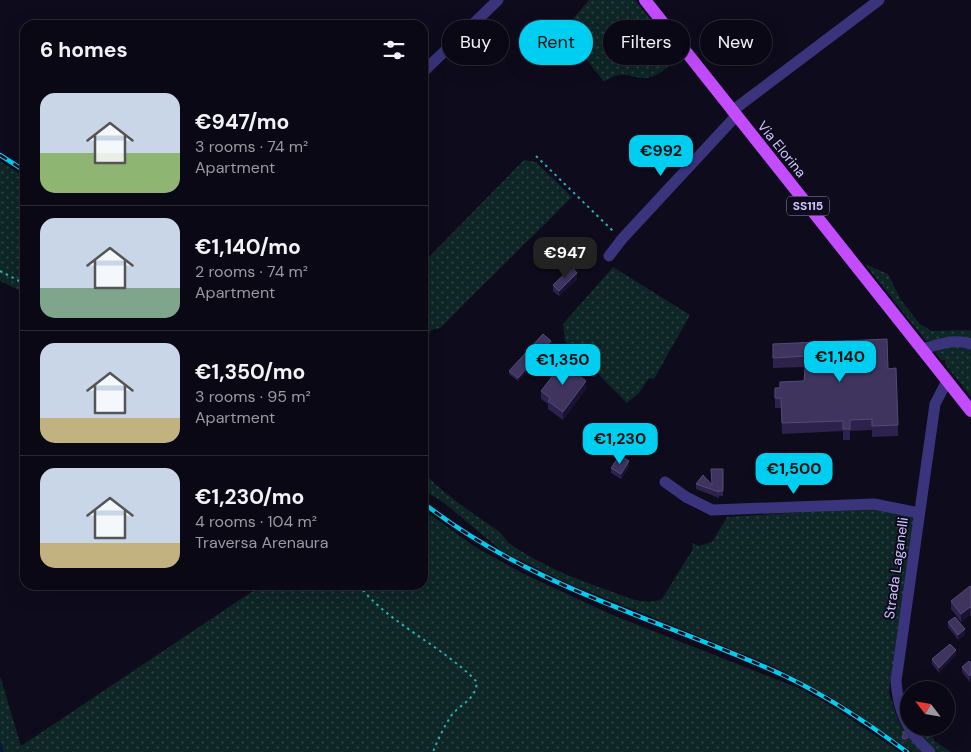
<!DOCTYPE html>
<meta charset="utf-8">
<style>
:root{--surface:#0a0815;--page:#13111e;--text:#f1f3f6;--muted:#999aa0;--line:#2a2934;--accent:#00cef0}
body{margin:0;font-family:"DM Sans",sans-serif;background:var(--page);color:var(--text);height:100vh;display:flex;flex-direction:column;font-size:19px;white-space:nowrap}
*{box-sizing:border-box;margin:0}
p{font-size:16px;color:var(--muted)}
.icon{flex:none;width:28px;height:28px;fill:none;stroke:currentColor;stroke-width:2;stroke-linecap:round;stroke-linejoin:round}
.map{position:relative;flex:1;overflow:hidden}
.panel{position:absolute;left:20px;top:20px;width:408px;height:570px;display:flex;flex-direction:column;background:var(--surface);border-radius:15px;box-shadow:0 5px 20px #0002,0 0 0 1px var(--line)}
.panel>*{flex:none}
.banner{position:absolute;left:442px;top:20px;width:452px;height:45px;display:flex;gap:10px}
.needle{width:32px;rotate:301deg}
.buttons{position:absolute;left:900px;top:681px;display:grid;gap:10px}
.buttons a{display:grid;place-items:center;width:55px;height:55px;border-radius:50%;background:var(--surface);box-shadow:0 5px 20px #0002,0 0 0 1px var(--line);font-size:25px}
.price{position:absolute;translate:-50% -42px;padding:0 11px;border-radius:10px;background:var(--accent);color:#111;font-size:16px;line-height:32px;filter:drop-shadow(0 1px 2px #0008)}
.price::after{content:'';position:absolute;left:50%;top:30px;width:15px;height:11px;margin-left:-8px;background:inherit;clip-path:polygon(0 0,100% 0,50% 100%)}
.price.on{background:#222;color:#fff}
ul{padding:0;list-style:none}
li{display:flex;align-items:center;gap:15px;height:125px;padding:0 20px}
li+li{border-top:1px solid var(--line)}
li span{display:grid;place-items:center;flex:none;width:140px;height:100px;border-radius:15px;color:#555}
li>.icon{margin-inline-start:auto}
span .icon{width:60px;height:60px;fill:#fffc;stroke-width:1}
li b{font-size:21px}
h2{display:flex;justify-content:space-between;align-items:center;height:60px;padding:0 20px;font-size:21px}
.pill{padding:0 18px;border-radius:22px;background:var(--surface);box-shadow:0 5px 20px #0002,0 0 0 1px var(--line);font-size:18px;line-height:45px}
.pill.on{background:var(--accent);color:#111}
.map>svg:first-child{display:block}
.grass{fill:url(#grass-dots)}
.lines{fill:none;stroke-linecap:round;stroke-linejoin:round}
.stream{stroke:#071738;stroke-width:2.5}
.path{stroke:#29afad;stroke-width:2;stroke-dasharray:2.5 4;stroke-linecap:butt}
.minor{stroke:#3a347c;stroke-width:11}
.major{stroke:#c44cff;stroke-width:12}
.rail-casing{stroke:#00cef0;stroke-width:4.5}
.rail{stroke:#0e0b1c;stroke-width:2.5;stroke-dasharray:8;stroke-linecap:butt}
.wall{fill:#2c224b}
.shaded-wall{fill:#191230}
.building{fill:#3e345e;stroke:#544a77}
.labels{text-anchor:middle;stroke-width:4;stroke-linejoin:round;paint-order:stroke}
.shield{fill:#0e0b1c;stroke:#958dbb;stroke-width:1}
.shield-label{font-size:12px;font-weight:bold;fill:#cfc5ff}
.street-label{font-size:14px;fill:#cfc5ff;stroke:#0e0b1c}
</style>
<div class="map">
<svg width="971" height="752" viewBox="0 0 971 752">
<defs>
<pattern id="grass-dots" width="8" height="8" patternUnits="userSpaceOnUse" patternTransform="scale(1.25)"><rect width="8" height="8" fill="#0e2626"/><path d="M2 2h.1M6 6h.1" fill="none" stroke="#304447" stroke-width="1.8" stroke-linecap="round"/></pattern>
</defs>
<rect width="100%" height="100%" fill="#0e0b1c"/>
<g class="grass">
<path d="M 589,0 L 635,0 L 680,56 C 672,62 663,73 654,76 C 634,84 627,65 604,82 L 563,30 Z"/>
<path d="M 524,160 L 536,162 L 572,197 L 440,328 L 432,330 L 423,341 L 423,263 Z"/>
<path d="M 0,161 L 25,177 L 25,293 L 0,281 Z"/>
<path d="M 865,264 L 888,274 L 901,300 L 920,324 L 932,331 L 969,330 L 971,331 L 971,339 C 955,333 942,343 926,341 Z"/>
<path d="M 613,267 L 690,315 L 654,379 L 649,378 L 639,393 L 627,403 L 565,341 L 563,324 Z"/>
<path d="M 945,346 L 971,347 L 971,397 L 945,364 L 945,360 L 941,360 L 935,352 Z"/>
<path d="M 422,471 C 444,494 472,513 497,530 C 503,534 505,540 510,544 C 541,565 575,579 610,591 C 627,597 644,606 662,599 L 693,549 L 692,543 L 699,546 L 712,542 L 727,517 L 870,508 L 914,517 L 889,692 L 898,720 L 907,735 L 902,735 L 902,741 L 906,742 L 908,736 L 923,752 L 913,752 L 838,701 L 773,666 L 565,582 L 502,551 L 443,502 L 423,490 Z"/>
<path d="M 423,509 L 475,547 L 522,573 L 610,614 L 801,689 L 831,706 L 900,752 L 0,752 L 0,676 L 21,746 L 262,585 L 422,585 Z"/>
<path d="M 915,728 L 926,728 L 935,741 L 951,752 L 937,752 Z"/>
</g>
<g class="lines">
<path class="stream" d="M 0,743 L 2,752"/>
<g class="path">
<path d="M 536,156 L 614,232"/>
<path d="M 0,271 L 25,284"/>
<path d="M 359,585 C 386,622 443,646 477,682 C 475,701 461,703 451,716 C 444,727 438,739 433,752"/>
</g>
<g class="minor">
<path d="M 422,73 L 498,0"/>
<path d="M 732,111 L 879,0"/>
<path d="M 609,256 L 622,239 L 736,116"/>
<path d="M 922,349 C 938,345 955,338 971,344"/>
<path d="M 665,482 L 686,497 L 712,510 L 874,504 L 919,513"/>
<path d="M 930,752 C 907,732 898,710 896,681 L 935,404 L 947,381"/>
</g>
<path class="major" d="M 645,0 L 971,411"/>
<g class="rail-casing">
<g id="rail">
<path d="M 0,155 L 25,171"/>
<path d="M 422,502 C 535,590 659,618 785,676 C 829,697 869,724 907,752"/>
</g>
</g>
<use href="#rail" class="rail"/>
</g>
<g class="wall">
<path d="M 577,279 L 559,296 L 553,291 L 553,285 Z"/>
<path d="M 551,344 L 518,381 L 509,374 L 509,371 Z"/>
<path d="M 773,344 L 888,369 L 898,425 L 898,436 L 872,437 L 872,430 L 850,431 L 850,440 L 843,440 L 843,431 L 782,434 L 781,408 L 775,408 L 775,388 L 780,388 L 804,381 L 805,367 L 773,368 Z"/>
<path d="M 550,369 L 586,389 L 563,420 L 548,409 L 548,404 L 541,399 L 541,391 L 551,378 L 550,377 Z"/>
<path d="M 629,467 L 621,479 L 611,473 L 611,468 Z"/>
<path d="M 711,469 L 723,469 L 723,496 L 719,496 L 719,498 L 696,489 L 696,484 L 712,484 Z"/>
<path d="M 971,587 L 971,616 L 970,615 L 961,622 L 951,609 L 951,601 Z"/>
<path d="M 948,622 L 965,635 L 958,640 L 948,627 Z"/>
<path d="M 956,655 L 939,673 L 932,664 L 932,659 Z"/>
<path d="M 971,663 L 970,682 L 962,672 L 962,667 Z"/>
<path d="M 902,738 L 908,740 L 906,742 L 902,741 Z"/>
</g>
<g class="shaded-wall">
<path d="M 577,273 L 577,279 L 559,296 L 559,291 Z"/>
<path d="M 551,341 L 551,344 L 518,381 L 518,378 Z"/>
<path d="M 586,381 L 586,389 L 563,420 L 563,412 Z"/>
<path d="M 629,461 L 629,467 L 621,479 L 621,474 Z"/>
<path d="M 970,607 L 970,615 L 961,622 L 961,614 Z"/>
<path d="M 965,629 L 965,635 L 958,640 L 958,635 Z"/>
<path d="M 956,650 L 956,655 L 939,673 L 939,668 Z"/>
</g>
<g class="building">
<path d="M 572,267 L 577,273 L 559,291 L 553,285 Z"/>
<path d="M 543,334 L 551,341 L 518,378 L 509,371 Z"/>
<path d="M 887,339 L 888,369 L 896,368 L 898,425 L 872,426 L 872,419 L 850,420 L 850,429 L 843,429 L 843,421 L 782,423 L 781,398 L 775,398 L 775,388 L 780,388 L 780,382 L 804,381 L 806,356 L 773,358 L 773,344 Z"/>
<path d="M 557,359 L 586,381 L 563,412 L 548,401 L 550,398 L 541,391 L 555,373 L 550,369 Z"/>
<path d="M 620,455 L 629,461 L 621,474 L 611,468 Z"/>
<path d="M 711,469 L 723,469 L 723,491 L 718,491 L 719,492 L 696,484 L 703,475 L 712,485 Z"/>
<path d="M 970,586 L 971,587 L 971,608 L 970,607 L 961,614 L 951,601 Z"/>
<path d="M 955,617 L 965,629 L 958,635 L 948,622 Z"/>
<path d="M 950,644 L 956,650 L 939,668 L 932,659 Z"/>
<path d="M 969,661 L 971,663 L 971,675 L 970,676 L 962,667 Z"/>
<path d="M 904,731 L 908,737 L 906,739 L 902,738 Z"/>
</g>
<g class="labels">
<rect class="shield" x="787" y="196.5" width="42" height="19" rx="4"/>
<g class="shield-label">
<text x="808" y="210">SS115</text>
</g>
<g class="street-label">
<text transform="translate(782 149) rotate(51)" y="5">Via Elorina</text>
<text transform="translate(896 568) rotate(-82)" y="5">Strada Laganelli</text>
</g>
</g>
</svg>
<div class="buttons">
<a><svg class="needle" viewBox="-14 -14 28 28"><path d="M0-13l5 13h-10z" fill="#e53935"/><path d="M0 13l5-13h-10z" fill="#999aa0"/></svg></a>
</div>
<b class="price" style="left:661px;top:177px">€992</b>
<b class="price on" style="left:565px;top:279px">€947</b>
<b class="price" style="left:840px;top:383px">€1,140</b>
<b class="price" style="left:563px;top:386px">€1,350</b>
<b class="price" style="left:620px;top:465px">€1,230</b>
<b class="price" style="left:794px;top:495px">€1,500</b>
<div class="banner">
<a class="pill">Buy</a>
<a class="pill on">Rent</a>
<a class="pill">Filters</a>
<a class="pill">New</a>
</div>
<section class="panel">
<h2>6 homes<svg class="icon" aria-label="filters" viewBox="0 0 24 24"><path d="M4 7h16M4 17h16"/><circle cx="9" cy="7" r="2"/><circle cx="15" cy="17" r="2"/></svg></h2>
<ul>
<li><span style="background:linear-gradient(#c9d6e8 60%,#8fb573 0)"><svg class="icon" aria-label="home" viewBox="0 0 24 24"><path d="M3 11l9-7 9 7M6 9v11h12V9"/></svg></span><div><b>€947/mo</b><p>3 rooms · 74 m²</p><p>Apartment</p></div></li>
<li><span style="background:linear-gradient(#c9d6e8 70%,#7fa58c 0)"><svg class="icon" aria-label="home" viewBox="0 0 24 24"><path d="M3 11l9-7 9 7M6 9v11h12V9"/></svg></span><div><b>€1,140/mo</b><p>2 rooms · 74 m²</p><p>Apartment</p></div></li>
<li><span style="background:linear-gradient(#c9d6e8 75%,#c2b280 0)"><svg class="icon" aria-label="home" viewBox="0 0 24 24"><path d="M3 11l9-7 9 7M6 9v11h12V9"/></svg></span><div><b>€1,350/mo</b><p>3 rooms · 95 m²</p><p>Apartment</p></div></li>
<li><span style="background:linear-gradient(#c9d6e8 75%,#c2b280 0)"><svg class="icon" aria-label="home" viewBox="0 0 24 24"><path d="M3 11l9-7 9 7M6 9v11h12V9"/></svg></span><div><b>€1,230/mo</b><p>4 rooms · 104 m²</p><p>Traversa Arenaura</p></div></li>
</ul>
</section>
</div>
